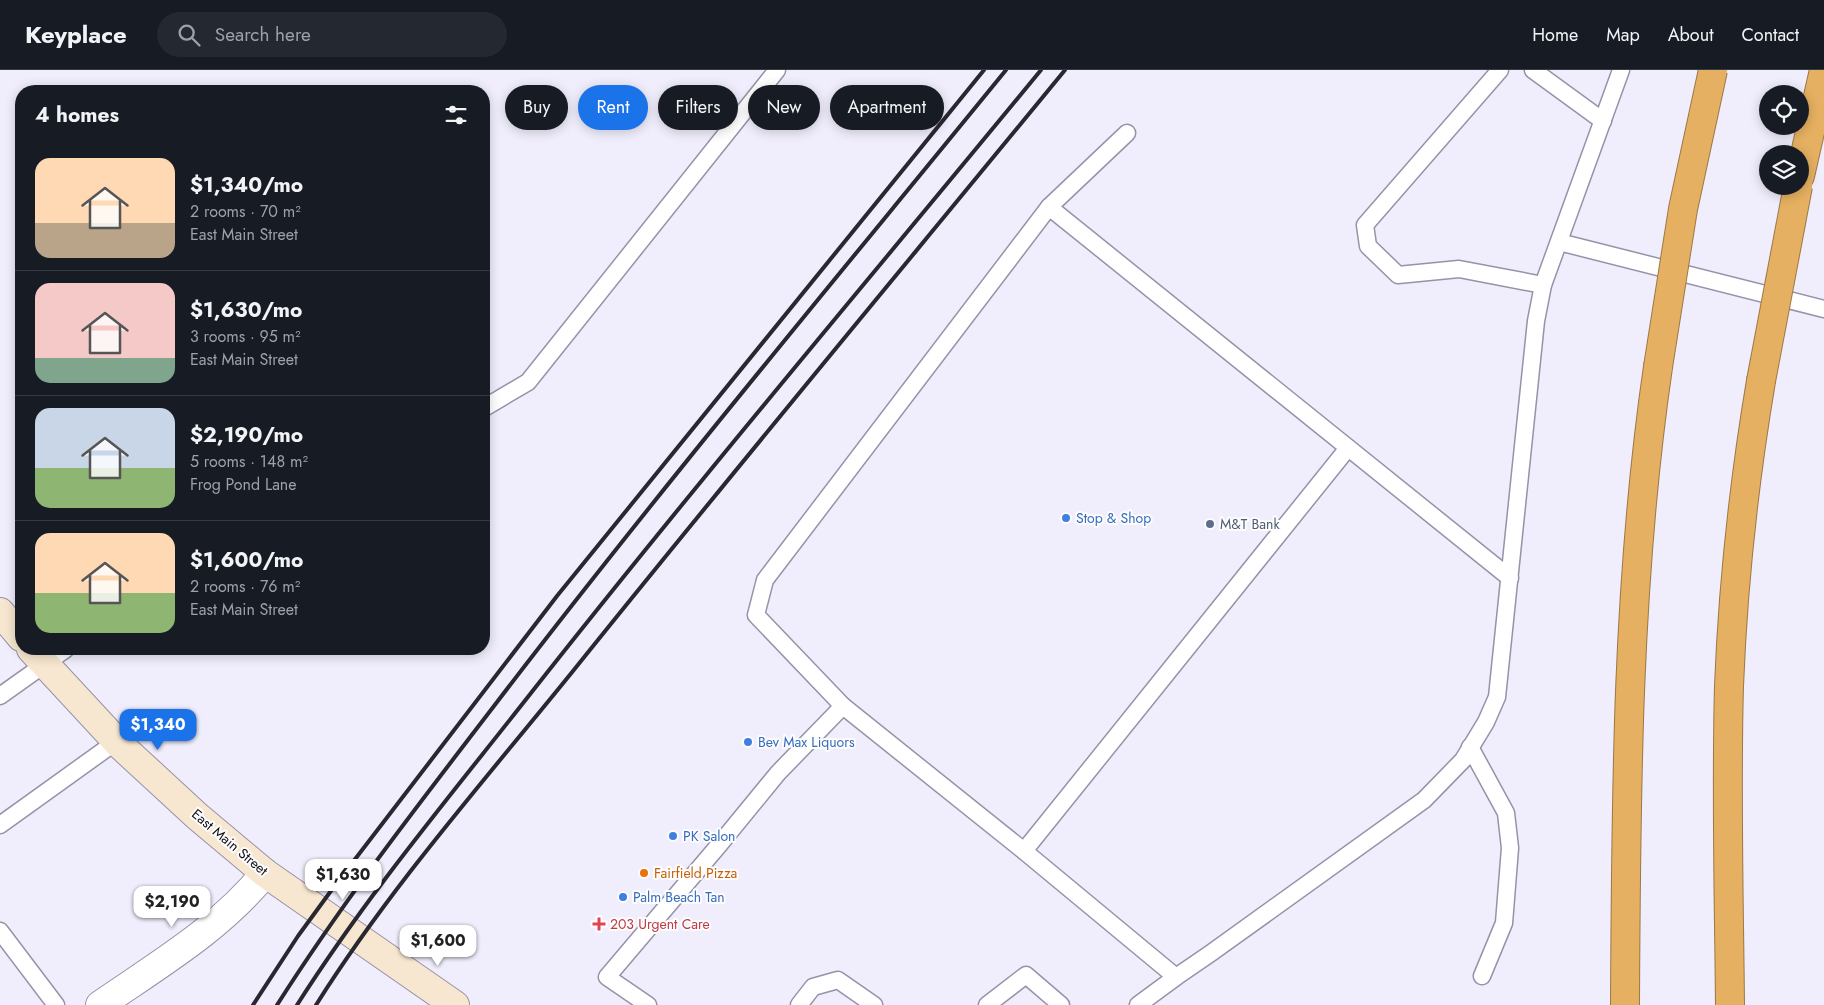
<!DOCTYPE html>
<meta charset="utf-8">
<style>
:root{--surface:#171b24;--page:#242831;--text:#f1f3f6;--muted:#9ea1a6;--line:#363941;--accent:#1a73e8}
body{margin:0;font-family:Jost,sans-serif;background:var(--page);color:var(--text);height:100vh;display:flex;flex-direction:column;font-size:19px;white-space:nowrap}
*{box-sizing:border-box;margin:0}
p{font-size:16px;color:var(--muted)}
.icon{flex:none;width:28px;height:28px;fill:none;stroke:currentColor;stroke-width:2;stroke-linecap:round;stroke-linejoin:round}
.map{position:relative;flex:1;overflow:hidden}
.panel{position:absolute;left:15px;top:15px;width:475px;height:570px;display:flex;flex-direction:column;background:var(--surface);border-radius:20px;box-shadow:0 2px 12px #0003}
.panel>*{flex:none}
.top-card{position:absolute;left:505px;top:15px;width:475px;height:45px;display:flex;gap:10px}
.buttons{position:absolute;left:1759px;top:15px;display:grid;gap:10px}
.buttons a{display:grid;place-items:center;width:50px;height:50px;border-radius:50%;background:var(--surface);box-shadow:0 2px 12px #0003;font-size:25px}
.price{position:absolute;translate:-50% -42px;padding:0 11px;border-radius:10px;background:#fff;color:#222;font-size:16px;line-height:32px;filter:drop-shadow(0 1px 2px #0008)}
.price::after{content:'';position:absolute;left:50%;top:30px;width:15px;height:11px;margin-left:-8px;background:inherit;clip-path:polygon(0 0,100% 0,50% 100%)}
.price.current{background:var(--accent);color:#fff}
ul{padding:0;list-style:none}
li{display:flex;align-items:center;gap:15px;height:125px;padding:0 20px}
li+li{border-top:1px solid var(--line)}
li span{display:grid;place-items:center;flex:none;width:140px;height:100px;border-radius:15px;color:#555}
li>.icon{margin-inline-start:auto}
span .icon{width:60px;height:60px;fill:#fffc;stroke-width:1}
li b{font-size:21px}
h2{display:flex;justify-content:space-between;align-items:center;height:60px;padding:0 20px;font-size:21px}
.pill{padding:0 18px;border-radius:22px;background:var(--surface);box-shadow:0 2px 12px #0003;font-size:18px;line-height:45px}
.pill.current{background:var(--accent);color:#fff}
header{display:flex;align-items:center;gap:30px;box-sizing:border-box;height:70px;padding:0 25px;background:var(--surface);border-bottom:1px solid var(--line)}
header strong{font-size:24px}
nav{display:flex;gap:28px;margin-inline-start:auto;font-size:18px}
.search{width:350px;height:45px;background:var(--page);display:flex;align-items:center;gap:12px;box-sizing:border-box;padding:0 18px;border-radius:28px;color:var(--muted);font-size:19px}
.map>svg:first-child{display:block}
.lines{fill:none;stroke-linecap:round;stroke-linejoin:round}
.service-casing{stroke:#9692a8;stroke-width:19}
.minor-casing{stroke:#9692a8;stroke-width:30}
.secondary-casing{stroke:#9692a8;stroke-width:30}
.motorway-casing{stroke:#9b7847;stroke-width:30}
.service{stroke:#fff;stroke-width:16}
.minor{stroke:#fff;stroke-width:28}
.secondary{stroke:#f7e7d0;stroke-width:28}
.motorway{stroke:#e5b061;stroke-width:28}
.rail{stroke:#29272f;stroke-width:4}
.motorway-bridge-casing{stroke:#9b7847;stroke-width:30;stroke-linecap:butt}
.motorway-bridge{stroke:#e5b061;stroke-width:28}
.shop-dot{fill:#3f7fe0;stroke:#fdfdfd;stroke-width:2}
.service-dot{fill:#5c6f8a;stroke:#fdfdfd;stroke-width:2}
.food-dot{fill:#e8710a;stroke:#fdfdfd;stroke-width:2}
.health-dot{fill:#e0444e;stroke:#fdfdfd;stroke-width:2}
.labels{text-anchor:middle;stroke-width:4;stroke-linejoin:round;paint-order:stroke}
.shop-label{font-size:14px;fill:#366cbe;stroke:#fdfdfd;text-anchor:start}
.service-label{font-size:14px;fill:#4e5e75;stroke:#fdfdfd;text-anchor:start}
.street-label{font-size:14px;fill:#121018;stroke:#fdfdfd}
.food-label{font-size:14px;fill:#c56008;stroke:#fdfdfd;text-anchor:start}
.health-label{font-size:14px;fill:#be3a42;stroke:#fdfdfd;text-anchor:start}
</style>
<header>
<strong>Keyplace</strong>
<div class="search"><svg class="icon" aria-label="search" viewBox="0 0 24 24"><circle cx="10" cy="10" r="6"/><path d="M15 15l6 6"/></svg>Search here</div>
<nav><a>Home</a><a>Map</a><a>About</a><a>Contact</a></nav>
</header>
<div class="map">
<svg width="1824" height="935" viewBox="0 0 1824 935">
<rect width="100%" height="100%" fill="#f0edfc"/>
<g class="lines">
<g class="service-casing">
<g id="service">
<path d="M 1500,0 L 1365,155 L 1368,176 L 1398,205 L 1459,199 L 1543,215"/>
<path d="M 1533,0 L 1603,51"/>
<path d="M 1049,137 L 1127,63"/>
<path d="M 1559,172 L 1824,239"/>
<path d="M 484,338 L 528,312 L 777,0"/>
<path d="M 0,626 L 66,579"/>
<path d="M 1470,677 L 1506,743 L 1510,778 L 1504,853 L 1482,906"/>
<path d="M 0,755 L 117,671"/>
<path d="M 1024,781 L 1348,378"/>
<path d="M 0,861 L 56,935"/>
<path d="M 1176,907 L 1024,781 L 843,636 L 756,545 L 765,510 L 1049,137 L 1510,508"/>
<path d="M 648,935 L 607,907 L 719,775 L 778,703 L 843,636"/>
<path d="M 799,935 L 813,917 L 838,910 L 874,935"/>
<path d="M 987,935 L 1026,905 L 1061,935"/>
<path d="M 1138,935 L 1176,907 L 1211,883 L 1424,730 L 1463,690 L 1486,652 L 1497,627 L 1536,251 L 1543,215 L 1621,0"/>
</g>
</g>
<g class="minor-casing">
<path id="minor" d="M 100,935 C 158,895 221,858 265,803"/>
</g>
<g class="secondary-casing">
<g id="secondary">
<path d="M 0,542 L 21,567"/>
<path d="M 31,579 L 120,675 L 197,746 L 265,803 L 455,935"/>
</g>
</g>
<g class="motorway-casing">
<g id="motorway">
<path d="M 1800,106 L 1824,0"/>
<path d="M 1625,935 C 1626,722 1627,508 1658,297"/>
<path d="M 1730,935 C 1729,829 1726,722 1729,616 C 1733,514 1744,412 1761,311"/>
</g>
</g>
<use href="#service" class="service"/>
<use href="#minor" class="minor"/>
<use href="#secondary" class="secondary"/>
<use href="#motorway" class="motorway"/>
<g class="rail">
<path d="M 253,935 L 298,866 L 336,814 L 557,526 L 984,0"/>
<path d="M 277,935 C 343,831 419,734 494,636 C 659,420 834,211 1006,0"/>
<path d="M 297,935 C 367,825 451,725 531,623 C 697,412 871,207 1041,0"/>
<path d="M 316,935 C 391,816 485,710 573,601 C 735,399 901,200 1065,0"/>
</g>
<g class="motorway-bridge-casing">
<g id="motorway-bridge">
<path d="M 1658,297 L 1683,139 L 1713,0"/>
<path d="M 1761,311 L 1798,116"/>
</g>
</g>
<use href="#motorway-bridge" class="motorway-bridge"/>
</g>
<g class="shop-dot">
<circle cx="1066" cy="448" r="5"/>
<circle cx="748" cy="672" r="5"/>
<circle cx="673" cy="766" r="5"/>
<circle cx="623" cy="827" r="5"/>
</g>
<circle class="service-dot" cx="1210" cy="454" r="5"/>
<circle class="food-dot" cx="644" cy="803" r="5"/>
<path class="health-dot" d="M596.5 846.5h5v5h5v5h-5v5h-5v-5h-5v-5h5z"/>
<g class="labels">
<g class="shop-label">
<text x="1076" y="453">Stop &amp; Shop</text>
<text x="758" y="677">Bev Max Liquors</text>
<text x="683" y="771">PK Salon</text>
<text x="633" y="832">Palm Beach Tan</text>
</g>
<g class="service-label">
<text x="1220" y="459">M&amp;T Bank</text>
</g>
<g class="street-label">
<text transform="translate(230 772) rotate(40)" y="5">East Main Street</text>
</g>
<g class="food-label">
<text x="654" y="808">Fairfield Pizza</text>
</g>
<g class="health-label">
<text x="610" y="859">203 Urgent Care</text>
</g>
</g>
</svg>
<div class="buttons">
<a><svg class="icon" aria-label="locate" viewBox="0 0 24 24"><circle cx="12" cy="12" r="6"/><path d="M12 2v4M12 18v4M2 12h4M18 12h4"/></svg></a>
<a><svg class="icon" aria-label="layers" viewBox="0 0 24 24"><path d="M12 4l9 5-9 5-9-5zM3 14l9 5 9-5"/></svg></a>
</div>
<b class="price current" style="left:158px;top:681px">$1,340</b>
<b class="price" style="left:343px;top:831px">$1,630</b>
<b class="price" style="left:172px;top:858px">$2,190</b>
<b class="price" style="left:438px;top:897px">$1,600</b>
<div class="top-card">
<a class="pill">Buy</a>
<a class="pill current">Rent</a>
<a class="pill">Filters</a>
<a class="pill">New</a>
<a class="pill">Apartment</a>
</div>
<section class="panel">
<h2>4 homes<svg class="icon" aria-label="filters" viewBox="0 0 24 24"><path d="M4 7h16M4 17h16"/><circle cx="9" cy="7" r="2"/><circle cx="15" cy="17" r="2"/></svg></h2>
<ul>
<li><span style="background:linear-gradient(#ffd9b3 65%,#b9a48a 0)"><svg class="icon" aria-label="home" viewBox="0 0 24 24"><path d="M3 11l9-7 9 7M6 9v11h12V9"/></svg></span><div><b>$1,340/mo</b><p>2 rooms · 70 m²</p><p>East Main Street</p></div></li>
<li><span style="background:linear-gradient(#f6c9c9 75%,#7fa58c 0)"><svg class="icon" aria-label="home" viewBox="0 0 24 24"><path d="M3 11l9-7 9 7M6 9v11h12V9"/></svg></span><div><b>$1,630/mo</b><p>3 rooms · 95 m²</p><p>East Main Street</p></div></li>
<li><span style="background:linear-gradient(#c9d6e8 60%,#8fb573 0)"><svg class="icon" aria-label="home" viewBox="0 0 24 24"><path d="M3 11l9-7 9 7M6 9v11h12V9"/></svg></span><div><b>$2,190/mo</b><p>5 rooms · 148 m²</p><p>Frog Pond Lane</p></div></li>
<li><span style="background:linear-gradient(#ffd9b3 60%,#8fb573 0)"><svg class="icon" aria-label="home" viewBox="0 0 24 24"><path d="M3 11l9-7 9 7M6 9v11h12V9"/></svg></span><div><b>$1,600/mo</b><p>2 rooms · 76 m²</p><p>East Main Street</p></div></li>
</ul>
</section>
</div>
